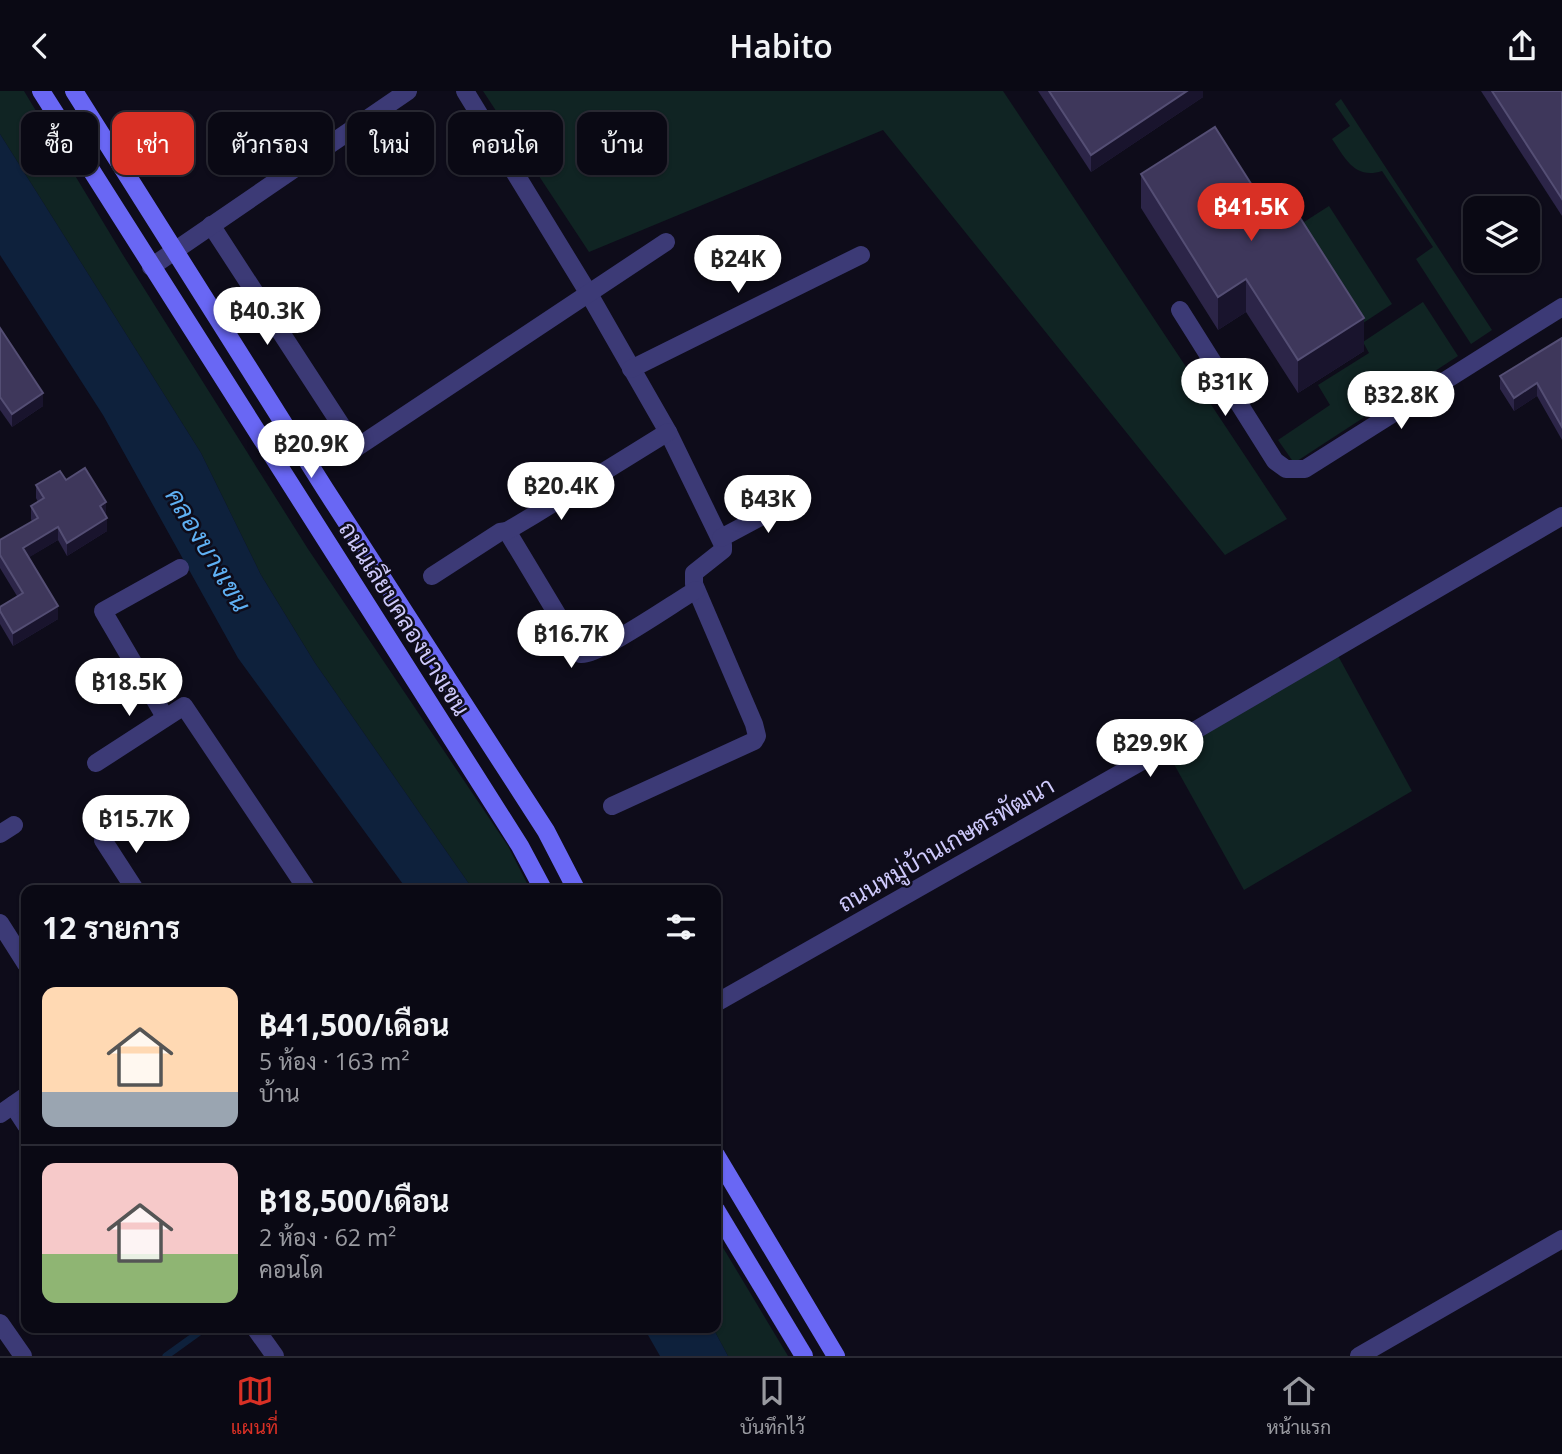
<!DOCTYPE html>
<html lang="th">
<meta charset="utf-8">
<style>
:root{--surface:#0a0914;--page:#181722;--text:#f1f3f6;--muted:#999aa0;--line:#2a2a34;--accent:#d93025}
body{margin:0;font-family:"Open Sans",Sarabun,sans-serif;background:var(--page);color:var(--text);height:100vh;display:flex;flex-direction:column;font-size:26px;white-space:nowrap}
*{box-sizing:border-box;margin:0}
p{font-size:23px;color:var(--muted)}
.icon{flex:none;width:38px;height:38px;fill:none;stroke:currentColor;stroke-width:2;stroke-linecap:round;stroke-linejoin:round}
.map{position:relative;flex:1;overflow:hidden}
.sheet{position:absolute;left:21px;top:794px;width:700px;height:448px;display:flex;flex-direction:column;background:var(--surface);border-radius:14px;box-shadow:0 2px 5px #0004,0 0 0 2px var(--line)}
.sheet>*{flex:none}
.banner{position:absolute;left:21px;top:21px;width:700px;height:63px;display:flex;gap:14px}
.controls{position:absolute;left:1463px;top:105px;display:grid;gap:14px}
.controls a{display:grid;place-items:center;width:77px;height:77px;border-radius:14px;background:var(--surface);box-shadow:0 2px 5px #0004,0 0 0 2px var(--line);font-size:35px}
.price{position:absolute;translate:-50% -60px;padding:0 16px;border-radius:24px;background:#fff;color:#222;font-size:23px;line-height:46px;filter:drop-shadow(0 2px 4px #0008)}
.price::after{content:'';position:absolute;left:50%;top:42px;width:21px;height:16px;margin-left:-10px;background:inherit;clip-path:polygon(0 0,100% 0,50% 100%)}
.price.current{background:var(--accent);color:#fff}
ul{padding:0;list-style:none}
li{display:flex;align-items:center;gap:21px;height:175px;padding:0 21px}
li+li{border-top:2px solid var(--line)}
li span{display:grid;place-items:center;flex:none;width:196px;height:140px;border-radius:14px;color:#555}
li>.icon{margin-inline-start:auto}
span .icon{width:84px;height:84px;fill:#fffc;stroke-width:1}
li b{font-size:30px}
h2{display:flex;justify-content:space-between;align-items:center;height:84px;padding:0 21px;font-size:30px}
.tag{padding:0 24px;border-radius:14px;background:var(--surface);box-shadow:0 2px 5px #0004,0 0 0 2px var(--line);font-size:24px;line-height:63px}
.tag.current{background:var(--accent);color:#fff}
header{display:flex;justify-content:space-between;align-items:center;height:91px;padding:0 21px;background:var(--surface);font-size:32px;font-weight:600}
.tab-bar{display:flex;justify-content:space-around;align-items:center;height:98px;border-top:2px solid var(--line);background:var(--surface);font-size:19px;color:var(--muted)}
.tab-bar a{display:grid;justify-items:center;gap:4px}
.tab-bar .current{color:var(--accent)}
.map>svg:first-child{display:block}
.green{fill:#102423}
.water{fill:#0e213c}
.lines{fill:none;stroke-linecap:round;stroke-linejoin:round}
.stream{stroke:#0e213c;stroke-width:7}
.street{stroke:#3c3a76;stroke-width:18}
.secondary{stroke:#6967f4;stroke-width:18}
.wall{fill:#2c2548}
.shaded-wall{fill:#19142d}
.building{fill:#3e375b;stroke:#544e74;stroke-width:2}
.labels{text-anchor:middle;stroke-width:5;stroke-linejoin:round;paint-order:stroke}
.street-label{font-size:24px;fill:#cec9fb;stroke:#0e0c1a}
.water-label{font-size:26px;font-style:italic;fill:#5fb0f3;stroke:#0e0c1a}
</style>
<header><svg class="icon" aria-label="back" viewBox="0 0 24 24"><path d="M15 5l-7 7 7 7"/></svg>Habito<svg class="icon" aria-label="share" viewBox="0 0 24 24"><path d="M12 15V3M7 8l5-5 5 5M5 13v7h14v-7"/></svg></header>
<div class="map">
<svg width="1562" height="1265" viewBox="0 0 1562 1265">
<rect width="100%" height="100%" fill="#0e0c1a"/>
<g class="green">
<path d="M 0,0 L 24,0 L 123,164 L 308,458 L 508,755 L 531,800 L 474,800 L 315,572 L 261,484 L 201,362 L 0,43 Z"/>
<path d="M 483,0 L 1003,0 L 1287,428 L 1225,464 L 883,39 L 589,161 Z"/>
<path d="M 1341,8 L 1492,239 L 1471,253 L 1416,168 L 1433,156 L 1382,80 C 1355,89 1345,67 1332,48 L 1350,35 L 1335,13 Z"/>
<path d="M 1329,115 L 1392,213 L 1354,238 L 1290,140 Z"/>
<path d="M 1423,211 L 1458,265 L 1294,372 L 1278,349 L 1330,314 L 1318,294 L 1369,262 L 1363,251 Z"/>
<path d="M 1337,563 L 1412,700 L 1244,799 L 1165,657 Z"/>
<path d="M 716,1145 L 788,1265 L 728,1265 L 713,1237 L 716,1237 Z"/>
</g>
<g class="water">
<path d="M 0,43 L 201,362 L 261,484 L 315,572 L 474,800 L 408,800 L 238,567 L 103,324 L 0,164 Z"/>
<path d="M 644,1237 L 713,1237 L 728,1265 L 660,1265 Z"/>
</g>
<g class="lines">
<path class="stream" d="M 166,1265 L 205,1237"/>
<g class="street">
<path d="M 465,0 L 589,203 L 668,341 L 723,454 L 723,459 L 694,482 L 694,493 L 754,633 L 757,645 L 754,650 L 612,715"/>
<path d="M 211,134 L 356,357 L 666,151"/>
<path d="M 151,176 L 408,0"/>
<path d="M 1180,219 L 1275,370 L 1286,378 L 1305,378 L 1562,216"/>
<path d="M 631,278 L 861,164"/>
<path d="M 507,440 L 581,563 C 600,564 675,511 696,499"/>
<path d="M 721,447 L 796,407"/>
<path d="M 432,485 L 500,441 L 507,440 L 534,424 L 668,341"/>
<path d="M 165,626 L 103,520 L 180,477"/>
<path d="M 96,672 L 184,615 L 308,800"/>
<path d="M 0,743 L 14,734"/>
<path d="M 103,749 L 136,800"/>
<path d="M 0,832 L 26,873"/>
<path d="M 716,912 L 1165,657 L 1562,425"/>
<path d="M 13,1014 L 26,1034"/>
<path d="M 0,1023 L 26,1005"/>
<path d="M 0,1232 L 23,1265"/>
<path d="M 255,1237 L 275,1265"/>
<path d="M 1359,1265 L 1562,1148"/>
</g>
<g class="secondary">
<path d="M 41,0 L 520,755 L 544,800"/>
<path d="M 74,0 L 325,398 L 546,740 L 577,800"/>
<path d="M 716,1064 L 836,1265"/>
<path d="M 716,1119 L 804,1265"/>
</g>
</g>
<g class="wall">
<path d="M 1038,0 L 1203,0 L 1203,6 L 1091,81 Z"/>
<path d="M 1481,0 L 1562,0 L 1562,125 Z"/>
<path d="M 1141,83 L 1269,121 L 1364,260 L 1298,302 L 1246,221 L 1218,239 L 1141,117 Z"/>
<path d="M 0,237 L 43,315 L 12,336 L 0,319 Z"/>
<path d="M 1562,247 L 1562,349 L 1537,305 L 1514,320 L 1500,298 L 1500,285 Z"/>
<path d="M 66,389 L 106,424 L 107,440 L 67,465 L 58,449 L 29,466 L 58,528 L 13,555 L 0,533 L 0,516 L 17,505 L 0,477 L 0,449 L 32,431 L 31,428 L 31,415 L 38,411 L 36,407 L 36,394 Z"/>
</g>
<g class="shaded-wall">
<path d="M 1187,0 L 1203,0 L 1203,6 L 1091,81 L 1091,64 Z"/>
<path d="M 1246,188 L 1246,221 L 1218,239 L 1218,206 Z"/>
<path d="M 1364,227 L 1364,260 L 1298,302 L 1298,269 Z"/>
<path d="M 1537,292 L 1537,305 L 1514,320 L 1514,307 Z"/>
<path d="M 43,302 L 43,315 L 12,336 L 12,323 Z"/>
<path d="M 106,411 L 106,424 L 100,415 Z"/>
<path d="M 107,427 L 107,440 L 67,465 L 67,452 Z"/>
<path d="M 58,436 L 58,449 L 23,470 L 23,457 Z"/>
<path d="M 58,515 L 58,528 L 13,555 L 13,542 Z"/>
</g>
<g class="building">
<path d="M 1049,0 L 1187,0 L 1091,64 Z"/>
<path d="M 1492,0 L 1562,0 L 1562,108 Z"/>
<path d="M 1215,36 L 1269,121 L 1288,108 L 1364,227 L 1298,269 L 1246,188 L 1218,206 L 1141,83 Z"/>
<path d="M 0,237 L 43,302 L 12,323 L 0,306 Z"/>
<path d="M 1562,247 L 1562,336 L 1537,292 L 1514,307 L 1500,285 Z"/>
<path d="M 85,377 L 106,411 L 100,415 L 107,427 L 67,452 L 58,436 L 23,457 L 58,515 L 13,542 L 0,520 L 0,516 L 23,502 L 0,464 L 0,449 L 38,427 L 31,415 L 44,407 L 36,394 L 60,380 L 66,389 Z"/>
</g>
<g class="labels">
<g class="street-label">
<text transform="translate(404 528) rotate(58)" y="8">ถนนเลียบคลองบางเขน</text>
<text transform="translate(946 754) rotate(-30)" y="8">ถนนหมู่บ้านเกษตรพัฒนา</text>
</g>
<g class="water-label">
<text transform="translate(208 459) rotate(59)" y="9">คลองบางเขน</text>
</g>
</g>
</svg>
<div class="controls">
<a><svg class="icon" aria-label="layers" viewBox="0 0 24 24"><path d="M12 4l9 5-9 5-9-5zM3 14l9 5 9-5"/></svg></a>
</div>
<b class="price current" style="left:1251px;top:152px">฿41.5K</b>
<b class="price" style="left:738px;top:204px">฿24K</b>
<b class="price" style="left:267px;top:256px">฿40.3K</b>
<b class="price" style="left:1225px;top:327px">฿31K</b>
<b class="price" style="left:1401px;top:340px">฿32.8K</b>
<b class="price" style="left:311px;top:389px">฿20.9K</b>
<b class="price" style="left:561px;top:431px">฿20.4K</b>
<b class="price" style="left:768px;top:444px">฿43K</b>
<b class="price" style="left:571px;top:579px">฿16.7K</b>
<b class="price" style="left:129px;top:627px">฿18.5K</b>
<b class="price" style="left:1150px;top:688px">฿29.9K</b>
<b class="price" style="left:136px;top:764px">฿15.7K</b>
<div class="banner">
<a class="tag">ซื้อ</a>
<a class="tag current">เช่า</a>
<a class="tag">ตัวกรอง</a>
<a class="tag">ใหม่</a>
<a class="tag">คอนโด</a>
<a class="tag">บ้าน</a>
</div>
<section class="sheet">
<h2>12 รายการ<svg class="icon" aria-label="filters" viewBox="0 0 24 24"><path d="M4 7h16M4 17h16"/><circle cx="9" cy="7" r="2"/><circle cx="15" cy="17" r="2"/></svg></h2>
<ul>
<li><span style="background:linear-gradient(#ffd9b3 75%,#9aa5b1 0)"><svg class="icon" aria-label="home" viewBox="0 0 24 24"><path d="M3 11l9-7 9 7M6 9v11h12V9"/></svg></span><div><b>฿41,500/เดือน</b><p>5 ห้อง · 163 m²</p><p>บ้าน</p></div></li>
<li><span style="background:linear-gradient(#f6c9c9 65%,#8fb573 0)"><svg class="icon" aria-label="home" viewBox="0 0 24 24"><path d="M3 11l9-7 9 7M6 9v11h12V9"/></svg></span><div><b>฿18,500/เดือน</b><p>2 ห้อง · 62 m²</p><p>คอนโด</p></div></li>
</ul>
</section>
</div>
<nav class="tab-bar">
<a class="current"><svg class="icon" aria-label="map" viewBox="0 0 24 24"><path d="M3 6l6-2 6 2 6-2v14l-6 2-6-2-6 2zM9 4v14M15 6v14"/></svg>แผนที่</a>
<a><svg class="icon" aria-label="saved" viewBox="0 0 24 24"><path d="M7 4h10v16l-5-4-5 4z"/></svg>บันทึกไว้</a>
<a><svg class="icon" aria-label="home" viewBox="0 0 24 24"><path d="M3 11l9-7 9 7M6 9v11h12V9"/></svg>หน้าแรก</a>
</nav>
